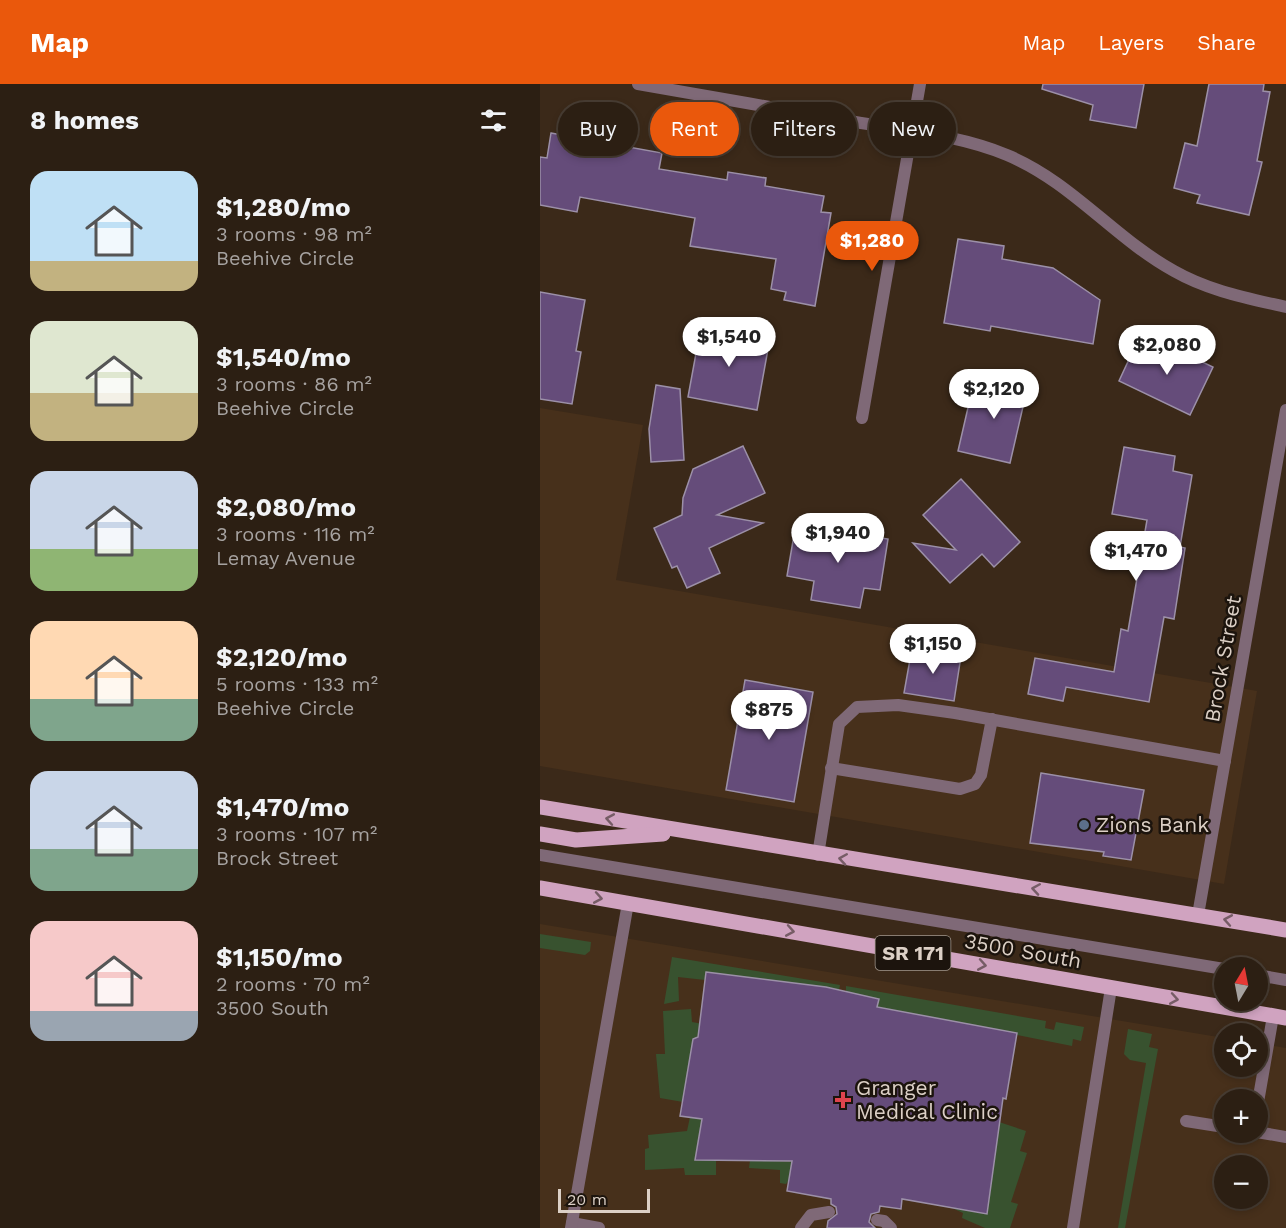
<!DOCTYPE html>
<meta charset="utf-8">
<style>
:root{--surface:#2c1f13;--page:#382c21;--text:#f1f3f6;--muted:#a6a2a0;--line:#483d33;--accent:#ea580c}
body{margin:0;font-family:"Work Sans",sans-serif;background:var(--page);color:var(--text);height:100vh;display:flex;flex-direction:column;font-size:22px;white-space:nowrap}
*{box-sizing:border-box;margin:0}
p{font-size:20px;color:var(--muted)}
.icon{flex:none;width:33px;height:33px;fill:none;stroke:currentColor;stroke-width:2;stroke-linecap:round;stroke-linejoin:round}
.map{position:relative;flex:1;overflow:hidden}
.details{display:flex;flex-direction:column;background:var(--surface);width:540px}
.details>*{flex:none}
.top-card{position:absolute;left:18px;top:18px;width:570px;height:54px;display:flex;gap:12px}
.needle{width:39px;rotate:10deg}
.buttons{position:absolute;left:674px;top:873px;display:grid;gap:12px}
.buttons a{display:grid;place-items:center;width:54px;height:54px;border-radius:50%;background:var(--surface);box-shadow:0 3px 9px #0003,0 0 0 2px var(--line);font-size:30px}
.scale{position:absolute;left:18px;bottom:15px;width:92px;box-sizing:border-box;padding-left:6px;border:3px solid #dcd0c6;border-top:0;font-size:16px;line-height:21px;white-space:nowrap;color:#dcd0c6;-webkit-text-stroke:4px #1c140d;paint-order:stroke}
.price{position:absolute;translate:-50% -51px;padding:0 14px;border-radius:21px;background:#fff;color:#222;font-size:20px;line-height:39px;filter:drop-shadow(0 2px 3px #0008)}
.price::after{content:'';position:absolute;left:50%;top:36px;width:18px;height:14px;margin-left:-9px;background:inherit;clip-path:polygon(0 0,100% 0,50% 100%)}
.price.active{background:var(--accent);color:#fff}
ul{padding:0;list-style:none}
li{display:flex;align-items:center;gap:18px;height:150px;padding:0 30px}
li span{display:grid;place-items:center;flex:none;width:168px;height:120px;border-radius:18px;color:#555}
li>.icon{margin-inline-start:auto}
span .icon{width:72px;height:72px;fill:#fffc;stroke-width:1}
li b{font-size:26px}
h2{display:flex;justify-content:space-between;align-items:center;height:72px;padding:0 30px;font-size:26px}
.tag{padding:0 21px;border-radius:27px;background:var(--surface);box-shadow:0 3px 9px #0003,0 0 0 2px var(--line);font-size:21px;line-height:54px}
.tag.active{background:var(--accent);color:#fff}
header{display:flex;align-items:center;gap:36px;box-sizing:border-box;height:84px;padding:0 30px;background:var(--accent);color:#fff}
header strong{font-size:28px}
nav{display:flex;gap:33px;margin-inline-start:auto;font-size:21px}
main{display:flex;flex:1;min-height:0}
.map>svg:first-child{display:block}
.built{fill:#47301b;fill-rule:evenodd}
.green{fill:#38522f}
.building{fill:#654c7a;stroke:#9c90a8;stroke-width:1.5}
.lines{fill:none;stroke-linecap:round;stroke-linejoin:round}
.service{stroke:#7f6977;stroke-width:12}
.minor{stroke:#7f6977;stroke-width:12}
.primary{stroke:#d0a3c0;stroke-width:15}
.oneway{stroke:#765c66}
.service-dot{fill:#5c6f8a;stroke:#1c140d;stroke-width:2}
.health-dot{fill:#e0444e;stroke:#1c140d;stroke-width:2}
.labels{text-anchor:middle;stroke-width:5;stroke-linejoin:round;paint-order:stroke}
.shield{fill:#1c140d;stroke:#a2988e;stroke-width:1.5}
.shield-label{font-size:20px;font-weight:bold;fill:#dcd0c6}
.street-label{font-size:21px;fill:#dcd0c6;stroke:#1c140d}
.poi-label{font-size:21px;fill:#dcd0c6;stroke:#1c140d;text-anchor:start}
</style>
<header>
<strong>Map</strong>
<nav><a>Map</a><a>Layers</a><a>Share</a></nav>
</header>
<main>
<section class="details">
<h2>8 homes<svg class="icon" aria-label="filters" viewBox="0 0 24 24"><path d="M4 7h16M4 17h16"/><circle cx="9" cy="7" r="2"/><circle cx="15" cy="17" r="2"/></svg></h2>
<ul>
<li><span style="background:linear-gradient(#bfe0f5 75%,#c2b280 0)"><svg class="icon" aria-label="home" viewBox="0 0 24 24"><path d="M3 11l9-7 9 7M6 9v11h12V9"/></svg></span><div><b>$1,280/mo</b><p>3 rooms · 98 m²</p><p>Beehive Circle</p></div></li>
<li><span style="background:linear-gradient(#dfe7d0 60%,#c2b280 0)"><svg class="icon" aria-label="home" viewBox="0 0 24 24"><path d="M3 11l9-7 9 7M6 9v11h12V9"/></svg></span><div><b>$1,540/mo</b><p>3 rooms · 86 m²</p><p>Beehive Circle</p></div></li>
<li><span style="background:linear-gradient(#c9d6e8 65%,#8fb573 0)"><svg class="icon" aria-label="home" viewBox="0 0 24 24"><path d="M3 11l9-7 9 7M6 9v11h12V9"/></svg></span><div><b>$2,080/mo</b><p>3 rooms · 116 m²</p><p>Lemay Avenue</p></div></li>
<li><span style="background:linear-gradient(#ffd9b3 65%,#7fa58c 0)"><svg class="icon" aria-label="home" viewBox="0 0 24 24"><path d="M3 11l9-7 9 7M6 9v11h12V9"/></svg></span><div><b>$2,120/mo</b><p>5 rooms · 133 m²</p><p>Beehive Circle</p></div></li>
<li><span style="background:linear-gradient(#c9d6e8 65%,#7fa58c 0)"><svg class="icon" aria-label="home" viewBox="0 0 24 24"><path d="M3 11l9-7 9 7M6 9v11h12V9"/></svg></span><div><b>$1,470/mo</b><p>3 rooms · 107 m²</p><p>Brock Street</p></div></li>
<li><span style="background:linear-gradient(#f6c9c9 75%,#9aa5b1 0)"><svg class="icon" aria-label="home" viewBox="0 0 24 24"><path d="M3 11l9-7 9 7M6 9v11h12V9"/></svg></span><div><b>$1,150/mo</b><p>2 rooms · 70 m²</p><p>3500 South</p></div></li>
</ul>
</section>
<div class="map">
<svg width="746" height="1144" viewBox="0 0 746 1144">
<rect width="100%" height="100%" fill="#3b2919"/>
<g class="built">
<path d="M 0,324 L 103,341 L 76,496 L 717,607 L 684,800 L 0,682 Z"/>
<path d="M 0,840 L 684,954 L 684,982 L 717,982 L 717,959 L 746,964 L 746,1144 L 0,1144 ZM 684,1016 L 717,1016 L 717,1048 L 684,1048 ZM 684,1082 L 717,1082 L 717,1114 L 684,1114 Z"/>
</g>
<g class="green">
<path d="M 0,850 L 51,858 L 50,867 L 45,871 L 0,864 Z"/>
<path d="M 132,873 L 300,901 L 299,906 L 166,888 L 165,896 L 138,893 L 139,917 L 124,920 Z"/>
<path d="M 306,902 L 506,937 L 505,944 L 514,946 L 516,938 L 544,943 L 541,957 L 533,955 L 532,962 L 337,923 L 338,915 L 306,908 Z"/>
<path d="M 151,925 L 152,938 L 163,940 L 161,953 L 157,952 L 156,955 L 143,1018 L 120,1014 L 116,970 L 125,970 L 123,927 Z"/>
<path d="M 588,945 L 612,950 L 609,963 L 618,965 L 585,1144 L 578,1144 L 606,979 L 590,976 L 584,970 Z"/>
<path d="M 150,1033 L 162,1035 L 155,1075 L 176,1076 L 176,1091 L 145,1091 L 144,1084 L 105,1086 L 105,1065 L 109,1064 L 108,1051 L 147,1047 Z"/>
<path d="M 459,1038 L 486,1047 L 480,1067 L 487,1069 L 471,1118 L 478,1120 L 470,1144 L 445,1144 L 422,1134 L 423,1129 L 412,1124 L 447,1130 Z"/>
<path d="M 210,1076 L 261,1078 L 246,1100 L 240,1099 L 240,1086 L 209,1084 Z"/>
</g>
<g class="building">
<path d="M 503,0 L 604,0 L 596,44 L 550,36 L 553,21 L 502,5 Z"/>
<path d="M 669,0 L 724,0 L 723,7 L 730,8 L 717,77 L 722,78 L 709,131 L 657,119 L 660,111 L 634,104 L 645,59 L 657,62 Z"/>
<path d="M 11,49 L 122,69 L 119,85 L 187,96 L 188,88 L 226,94 L 225,102 L 284,112 L 281,128 L 291,129 L 275,222 L 244,216 L 246,208 L 231,205 L 236,175 L 150,162 L 155,134 L 40,113 L 37,128 L 0,121 L 0,73 L 7,74 Z"/>
<path d="M 418,155 L 464,162 L 462,175 L 513,184 L 560,216 L 553,260 L 451,242 L 450,247 L 404,239 Z"/>
<path d="M 0,208 L 45,216 L 36,267 L 41,268 L 32,320 L 0,315 Z"/>
<path d="M 161,242 L 230,254 L 217,326 L 148,313 Z"/>
<path d="M 598,256 L 621,268 L 625,260 L 673,283 L 650,331 L 579,297 Z"/>
<path d="M 444,291 L 488,301 L 470,379 L 418,367 L 430,315 L 438,317 Z"/>
<path d="M 116,301 L 140,305 L 144,376 L 111,378 L 109,345 Z"/>
<path d="M 203,362 L 225,409 L 177,431 L 223,439 L 169,464 L 180,489 L 147,504 L 137,482 L 132,484 L 114,444 L 142,431 L 143,414 L 153,385 Z"/>
<path d="M 584,363 L 635,372 L 633,387 L 652,391 L 640,463 L 645,464 L 634,535 L 624,533 L 609,618 L 526,603 L 523,617 L 488,610 L 495,574 L 574,588 L 581,545 L 588,547 L 607,436 L 572,430 Z"/>
<path d="M 421,395 L 480,458 L 454,483 L 442,470 L 410,499 L 373,459 L 416,466 L 383,431 Z"/>
<path d="M 284,444 L 348,455 L 340,506 L 324,504 L 320,524 L 271,516 L 274,497 L 247,492 L 255,445 L 283,450 Z"/>
<path d="M 372,564 L 421,572 L 414,617 L 364,609 Z"/>
<path d="M 205,596 L 273,608 L 254,718 L 186,706 Z"/>
<path d="M 501,689 L 604,706 L 591,776 L 563,772 L 564,768 L 490,759 Z"/>
<path d="M 166,888 L 286,903 L 339,915 L 337,923 L 477,949 L 466,1015 L 463,1014 L 447,1130 L 362,1115 L 361,1125 L 340,1122 L 339,1128 L 331,1130 L 329,1138 L 335,1144 L 287,1144 L 288,1137 L 297,1130 L 296,1123 L 291,1120 L 291,1115 L 247,1107 L 252,1077 L 155,1076 L 162,1035 L 140,1032 L 153,955 L 158,953 Z"/>
</g>
<g class="lines">
<g class="service">
<path d="M 291,684 L 420,705 L 435,700 L 441,691 L 452,635"/>
<path d="M 0,771 L 684,885"/>
<path d="M 278,771 L 299,640 L 317,623 L 358,621 L 415,629 L 685,677"/>
<path d="M 717,891 L 746,896"/>
<path d="M 717,1024 L 733,932"/>
<path d="M 646,1037 L 684,1043"/>
<path d="M 717,1048 L 746,1053"/>
<path d="M 337,1136 L 344,1137 L 351,1144"/>
<path d="M 32,1139 L 59,1144"/>
<path d="M 31,1144 L 88,819"/>
<path d="M 261,1144 L 271,1131 L 289,1128"/>
<path d="M 533,1144 L 571,904"/>
</g>
<g class="minor">
<path d="M 98,0 C 172,13 247,26 321,39 C 370,47 422,52 467,71 C 532,98 574,154 634,187 C 669,207 707,214 746,223"/>
<path d="M 322,334 L 380,0"/>
<path d="M 658,831 L 746,326"/>
</g>
<g class="primary">
<path d="M 0,723 L 746,846"/>
<path d="M 0,750 L 36,756 L 123,750"/>
<path d="M 0,804 L 746,934"/>
</g>
</g>
<defs><path id="oneway-chevron" d="M-2-3.5L2.5 0L-2 3.5" fill="none" stroke-width="1.6" stroke-linecap="round" stroke-linejoin="round" transform="scale(1.5)"/></defs>
<g class="oneway">
<use href="#oneway-chevron" transform="translate(70 735) rotate(-170)"/>
<use href="#oneway-chevron" transform="translate(303 775) rotate(-171)"/>
<use href="#oneway-chevron" transform="translate(496 805) rotate(-171)"/>
<use href="#oneway-chevron" transform="translate(58 814) rotate(10)"/>
<use href="#oneway-chevron" transform="translate(688 836) rotate(-170)"/>
<use href="#oneway-chevron" transform="translate(250 847) rotate(10)"/>
<use href="#oneway-chevron" transform="translate(442 881) rotate(10)"/>
<use href="#oneway-chevron" transform="translate(634 915) rotate(10)"/>
</g>
<circle class="service-dot" cx="544" cy="741" r="6"/>
<path class="health-dot" d="M300 1007h6v6h6v6h-6v6h-6v-6h-6v-6h6z"/>
<g class="labels">
<rect class="shield" x="335.5" y="852" width="75" height="34" rx="4.5"/>
<g class="shield-label">
<text x="373" y="876">SR 171</text>
</g>
<g class="street-label">
<text transform="translate(683 575) rotate(-80)" y="7">Brock Street</text>
<text transform="translate(483 867) rotate(10)" y="7">3500 South</text>
</g>
<g class="poi-label">
<text x="556" y="748">Zions Bank</text>
<text x="316" y="1011">Granger<tspan x="316" dy="24">Medical Clinic</tspan></text>
</g>
</g>
</svg>
<div class="buttons">
<a><svg class="needle" viewBox="-14 -14 28 28"><path d="M0-13l5 13h-10z" fill="#e53935"/><path d="M0 13l5-13h-10z" fill="#a6a2a0"/></svg></a>
<a><svg class="icon" aria-label="locate" viewBox="0 0 24 24"><circle cx="12" cy="12" r="6"/><path d="M12 2v4M12 18v4M2 12h4M18 12h4"/></svg></a>
<a>+</a>
<a>−</a>
</div>
<div class="scale">20 m</div>
<b class="price active" style="left:332px;top:188px">$1,280</b>
<b class="price" style="left:189px;top:284px">$1,540</b>
<b class="price" style="left:627px;top:292px">$2,080</b>
<b class="price" style="left:454px;top:336px">$2,120</b>
<b class="price" style="left:298px;top:480px">$1,940</b>
<b class="price" style="left:596px;top:498px">$1,470</b>
<b class="price" style="left:393px;top:591px">$1,150</b>
<b class="price" style="left:229px;top:657px">$875</b>
<div class="top-card">
<a class="tag">Buy</a>
<a class="tag active">Rent</a>
<a class="tag">Filters</a>
<a class="tag">New</a>
</div>
</div>
</main>
